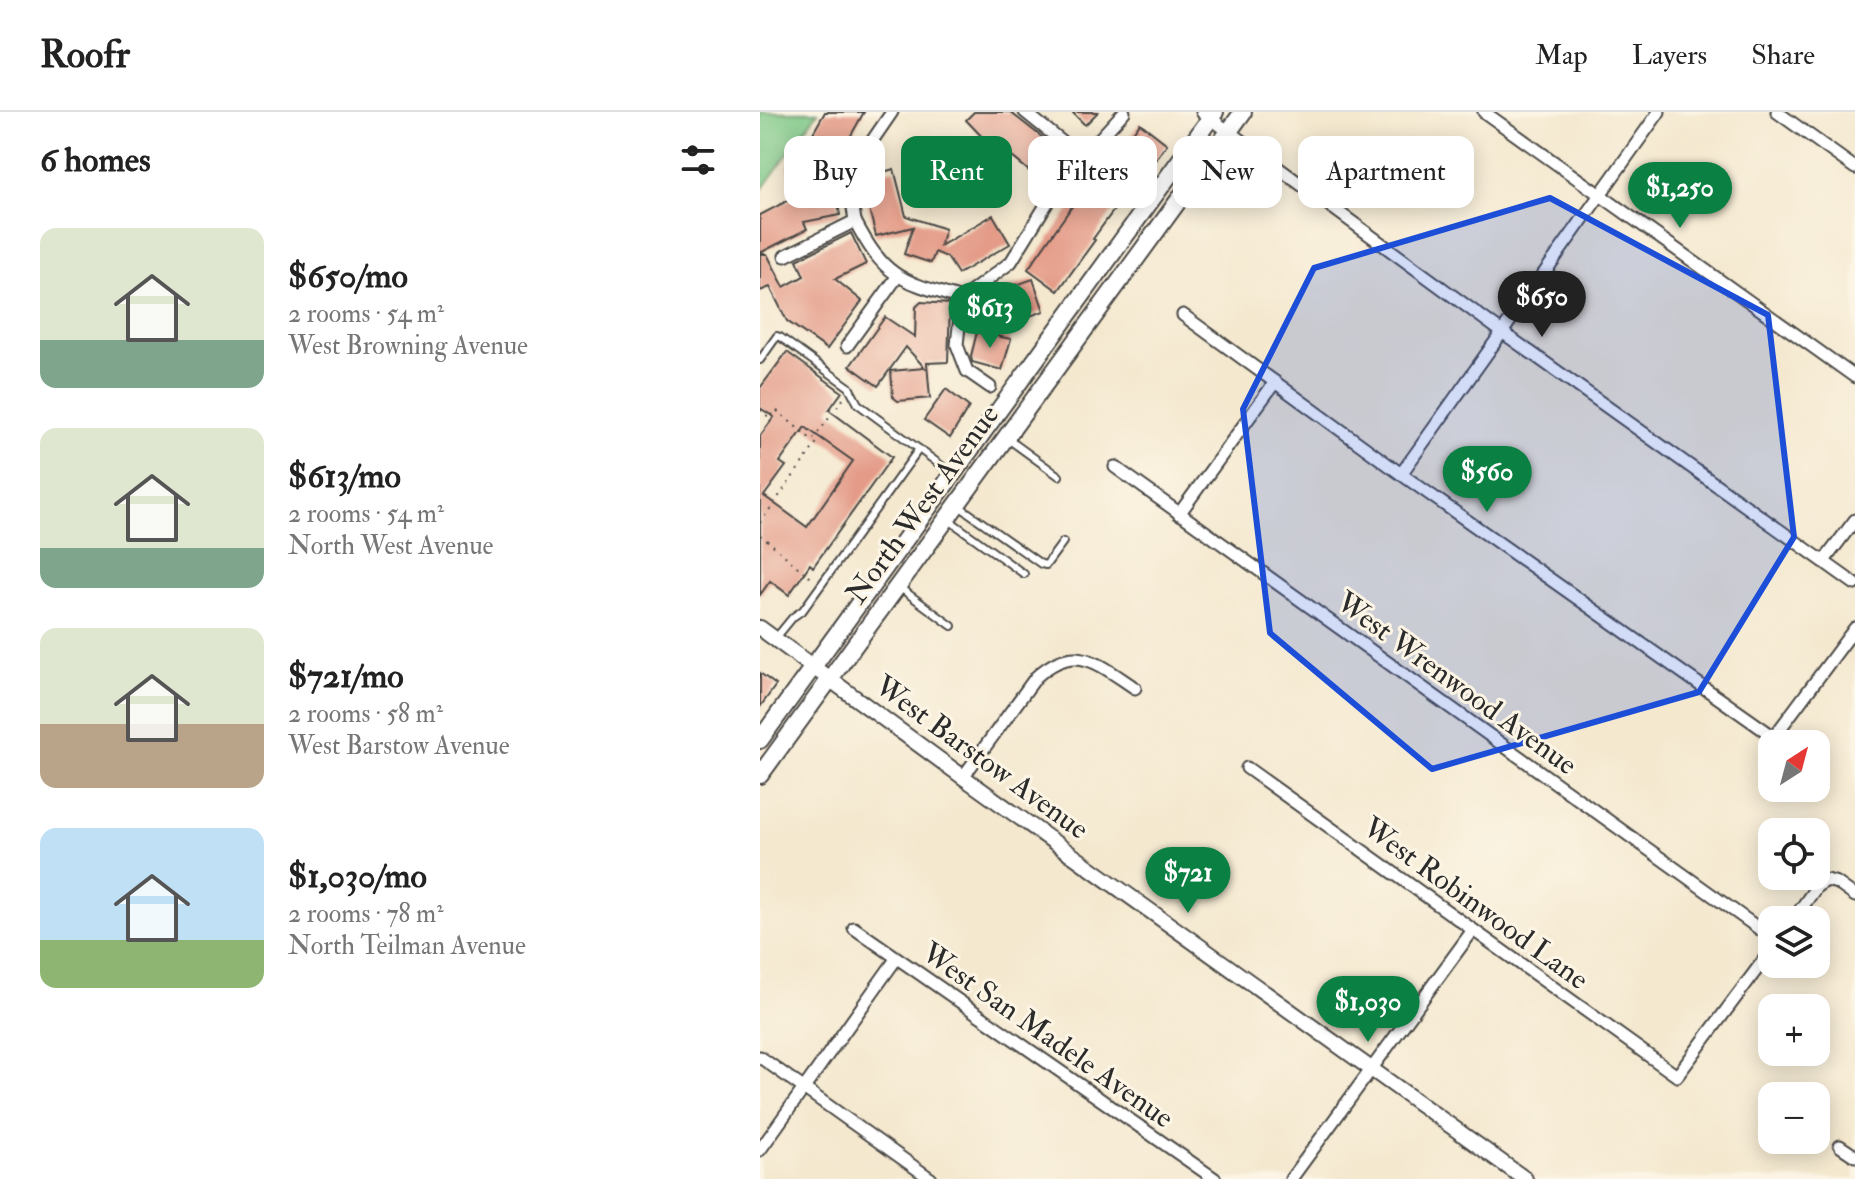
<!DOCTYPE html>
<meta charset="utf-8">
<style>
:root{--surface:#fff;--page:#f2f2f2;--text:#222;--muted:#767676;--line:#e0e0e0;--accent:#0b8043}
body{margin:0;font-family:"IM FELL Double Pica",serif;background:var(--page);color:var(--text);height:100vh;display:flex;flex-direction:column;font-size:30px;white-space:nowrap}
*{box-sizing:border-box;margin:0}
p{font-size:26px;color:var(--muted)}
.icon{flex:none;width:44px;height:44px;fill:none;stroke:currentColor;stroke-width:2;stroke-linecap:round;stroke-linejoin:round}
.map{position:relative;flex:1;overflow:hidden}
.drawer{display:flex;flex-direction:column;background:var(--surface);width:760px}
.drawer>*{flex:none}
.hud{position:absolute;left:24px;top:24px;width:760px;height:72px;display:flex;gap:16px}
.needle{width:52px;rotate:36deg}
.buttons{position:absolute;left:998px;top:618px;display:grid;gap:16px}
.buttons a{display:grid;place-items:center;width:72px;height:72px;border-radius:16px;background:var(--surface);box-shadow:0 4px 20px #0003;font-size:40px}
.price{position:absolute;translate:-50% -68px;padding:0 18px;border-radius:28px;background:var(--accent);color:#fff;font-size:26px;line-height:52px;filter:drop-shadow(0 2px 4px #0008)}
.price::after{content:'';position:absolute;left:50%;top:48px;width:24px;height:18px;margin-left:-12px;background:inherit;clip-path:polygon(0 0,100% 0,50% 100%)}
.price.on{background:#222;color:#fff}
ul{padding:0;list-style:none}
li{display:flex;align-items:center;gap:24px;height:200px;padding:0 40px}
li span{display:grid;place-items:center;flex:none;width:224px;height:160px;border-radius:16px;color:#555}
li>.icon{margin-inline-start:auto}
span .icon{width:96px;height:96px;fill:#fffc;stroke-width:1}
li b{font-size:34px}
h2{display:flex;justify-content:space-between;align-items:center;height:96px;padding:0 40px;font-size:34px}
.chip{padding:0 28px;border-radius:16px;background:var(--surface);box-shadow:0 4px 20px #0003;font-size:28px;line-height:72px}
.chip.on{background:var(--accent);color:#fff}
header{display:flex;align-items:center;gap:48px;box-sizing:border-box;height:112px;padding:0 40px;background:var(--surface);border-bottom:2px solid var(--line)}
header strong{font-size:38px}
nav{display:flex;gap:44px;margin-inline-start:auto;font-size:28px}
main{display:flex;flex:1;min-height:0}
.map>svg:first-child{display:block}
.green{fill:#7bc786;stroke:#537958;stroke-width:2}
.building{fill:#e49b88;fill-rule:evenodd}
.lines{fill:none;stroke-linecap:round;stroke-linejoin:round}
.service-casing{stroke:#494744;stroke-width:10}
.minor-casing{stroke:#494744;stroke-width:15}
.tertiary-casing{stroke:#494744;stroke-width:18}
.secondary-casing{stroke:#494744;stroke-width:20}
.path{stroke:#494744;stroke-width:2;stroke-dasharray:2 6;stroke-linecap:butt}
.service{stroke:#fff;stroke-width:6}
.minor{stroke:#fff;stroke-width:11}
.tertiary{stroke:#fff;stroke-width:14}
.secondary{stroke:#fff;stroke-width:16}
.marked{fill:#1d4ed8;fill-opacity:0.2;stroke:#1d4ed8;stroke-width:6;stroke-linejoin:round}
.labels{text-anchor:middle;stroke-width:6;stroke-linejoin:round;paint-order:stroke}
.street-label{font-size:30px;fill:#2b2b2b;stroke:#fcf5e5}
</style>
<header>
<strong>Roofr</strong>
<nav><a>Map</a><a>Layers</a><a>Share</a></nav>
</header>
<main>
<section class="drawer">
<h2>6 homes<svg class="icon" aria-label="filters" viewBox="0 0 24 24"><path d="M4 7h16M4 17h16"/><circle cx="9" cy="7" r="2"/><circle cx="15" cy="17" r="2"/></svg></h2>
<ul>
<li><span style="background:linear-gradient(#dfe7d0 70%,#7fa58c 0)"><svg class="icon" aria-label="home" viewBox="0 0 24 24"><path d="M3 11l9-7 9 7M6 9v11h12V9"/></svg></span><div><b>$650/mo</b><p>2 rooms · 54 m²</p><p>West Browning Avenue</p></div></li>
<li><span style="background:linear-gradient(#dfe7d0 75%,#7fa58c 0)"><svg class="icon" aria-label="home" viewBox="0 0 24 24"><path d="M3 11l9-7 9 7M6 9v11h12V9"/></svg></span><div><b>$613/mo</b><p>2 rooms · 54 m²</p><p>North West Avenue</p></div></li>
<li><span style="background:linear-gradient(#dfe7d0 60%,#b9a48a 0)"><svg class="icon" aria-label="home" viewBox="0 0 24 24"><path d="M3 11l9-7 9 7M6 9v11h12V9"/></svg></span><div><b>$721/mo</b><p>2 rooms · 58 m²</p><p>West Barstow Avenue</p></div></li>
<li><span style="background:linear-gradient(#bfe0f5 70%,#8fb573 0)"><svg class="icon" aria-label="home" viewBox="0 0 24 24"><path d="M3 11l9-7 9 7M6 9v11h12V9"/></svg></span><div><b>$1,030/mo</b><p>2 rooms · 78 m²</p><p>North Teilman Avenue</p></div></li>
</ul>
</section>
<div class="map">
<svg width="1095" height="1067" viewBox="0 0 1095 1067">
<rect width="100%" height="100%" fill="#fcf5e5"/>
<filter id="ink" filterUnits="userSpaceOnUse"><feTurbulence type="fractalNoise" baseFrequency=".0125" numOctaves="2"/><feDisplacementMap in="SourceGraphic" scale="16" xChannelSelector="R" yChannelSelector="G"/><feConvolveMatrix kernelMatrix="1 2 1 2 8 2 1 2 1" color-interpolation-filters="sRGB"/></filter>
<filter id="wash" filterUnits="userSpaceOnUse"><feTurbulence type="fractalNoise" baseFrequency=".006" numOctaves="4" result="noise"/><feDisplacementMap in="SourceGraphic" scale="32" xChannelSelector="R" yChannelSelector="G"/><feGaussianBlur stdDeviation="1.8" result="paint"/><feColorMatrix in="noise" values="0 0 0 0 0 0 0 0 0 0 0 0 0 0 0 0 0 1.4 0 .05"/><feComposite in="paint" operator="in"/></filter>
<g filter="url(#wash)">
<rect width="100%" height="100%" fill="#f4e8cf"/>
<path class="green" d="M 0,0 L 58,0 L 0,80 Z"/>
<g id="blocks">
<g class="building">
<path d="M 65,0 L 104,0 L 79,45 L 49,28 Z"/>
<path d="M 214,0 L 250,0 L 306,44 L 284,71 L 230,27 L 227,30 L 206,8 Z"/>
<path d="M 312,0 L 338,0 L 325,13 Z"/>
<path d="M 380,11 L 407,32 L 388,58 L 382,54 L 353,94 L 356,95 L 333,127 L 335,128 L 298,179 L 268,157 L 351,39 L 357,43 Z"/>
<path d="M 60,43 L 66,75 L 75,74 L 80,103 L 44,110 L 47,117 L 0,141 L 0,103 L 33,86 L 28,54 L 32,48 Z"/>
<path d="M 134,57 L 146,104 L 185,117 L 180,134 L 233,103 L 250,132 L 198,162 L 187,145 L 175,140 L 171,151 L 144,142 L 153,115 L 116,124 L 101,66 Z"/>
<path d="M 91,121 L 106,152 L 75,167 L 102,189 L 67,237 L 27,209 L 10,175 L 0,179 L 0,142 L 7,142 L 24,175 L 44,164 L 37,148 Z"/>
<path d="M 273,167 L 284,199 L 228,219 L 217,187 Z"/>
<path d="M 161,190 L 190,192 L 188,250 L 167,251 L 170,286 L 138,289 L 133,285 L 131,259 L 165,256 L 146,235 L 118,274 L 90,254 L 125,205 L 155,225 L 156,195 Z"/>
<path d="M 217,220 L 251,227 L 242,258 L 212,250 L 211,244 Z"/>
<path d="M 27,240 L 82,280 L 69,298 L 132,345 L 53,455 L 50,452 L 29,483 L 10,469 L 0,483 L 0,324 L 14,305 L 0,296 L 0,276 ZM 45,315 L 93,349 L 47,415 L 4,384 L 26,354 L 20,350 Z"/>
<path d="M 186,277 L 209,295 L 190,326 L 164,308 Z"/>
<path d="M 0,561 L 16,573 L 0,595 Z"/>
</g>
</g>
</g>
<g filter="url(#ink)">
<use href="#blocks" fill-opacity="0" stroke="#494744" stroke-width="2"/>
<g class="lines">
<g class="service-casing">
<g id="service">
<path d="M 0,248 L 17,224 L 20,225 L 89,275 L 98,292 L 190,360"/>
<path d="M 248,327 L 299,364"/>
<path d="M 199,394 L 281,452 L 286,453 L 303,430"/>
<path d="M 189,408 L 264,462"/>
<path d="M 139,475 L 192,514"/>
<path d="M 15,527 L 33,505 L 43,498 L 159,337"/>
</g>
</g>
<g class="minor-casing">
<g id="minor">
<path d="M 265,0 L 322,46"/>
<path d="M 442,0 L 742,220 L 1095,472"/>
<path d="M 724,0 L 1095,265"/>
<path d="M 1017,0 L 1095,56"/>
<path d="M 95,109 C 125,167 142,169 202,187 L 251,150 L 289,88 L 322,46 L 364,0"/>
<path d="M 25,144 L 95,109 L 88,64 L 132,0"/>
<path d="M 202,187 L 197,233 L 207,259 L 230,275"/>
<path d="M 423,203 L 641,362 L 1014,625 L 1095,516"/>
<path d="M 87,234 L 137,165"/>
<path d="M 355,355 L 1012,826"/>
<path d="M 641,362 L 899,0"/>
<path d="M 419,402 L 515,270"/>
<path d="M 1064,449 L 1095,408"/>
<path d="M 487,656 L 917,964 L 1012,837"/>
<path d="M 203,665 L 276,565 C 316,529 337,551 375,576"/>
<path d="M 1033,808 L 1057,774 L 1067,768 L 1077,771 L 1095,784"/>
<path d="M 94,816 L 455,1067"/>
<path d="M 0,945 L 171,1067"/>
<path d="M 1080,1034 L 1095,1044"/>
<path d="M 0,1038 L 136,847"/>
<path d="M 531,1067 L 713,818"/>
</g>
</g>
<g class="tertiary-casing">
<path id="tertiary" d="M 0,516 L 203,665 L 765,1067"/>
</g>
<g class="secondary-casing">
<g id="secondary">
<path d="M 0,628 L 455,0"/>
<path d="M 0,663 L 483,0"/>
</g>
</g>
<g class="path">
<path d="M 0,298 L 10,306 L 16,298 L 52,328"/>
<path d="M 0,411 L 56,332 L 52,329 L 84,286"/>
<path d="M 0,423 C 20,438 34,453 54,468"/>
</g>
<use href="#service" class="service"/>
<use href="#minor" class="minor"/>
<use href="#tertiary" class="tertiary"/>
<use href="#secondary" class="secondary"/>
</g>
</g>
<path class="marked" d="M 790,86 L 1008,203 L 1034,425 L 939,580 L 672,657 L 510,521 L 483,297 L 554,156 Z"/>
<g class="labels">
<g class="street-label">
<text transform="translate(162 392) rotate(-54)" y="10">North West Avenue</text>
<text transform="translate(697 571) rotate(36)" y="10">West Wrenwood Avenue</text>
<text transform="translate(222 645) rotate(36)" y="10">West Barstow Avenue</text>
<text transform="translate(716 791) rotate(36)" y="10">West Robinwood Lane</text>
<text transform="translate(288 923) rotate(35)" y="10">West San Madele Avenue</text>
</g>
</g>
</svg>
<div class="buttons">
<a><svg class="needle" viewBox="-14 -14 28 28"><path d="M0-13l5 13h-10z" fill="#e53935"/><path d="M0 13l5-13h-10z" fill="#767676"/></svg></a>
<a><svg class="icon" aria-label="locate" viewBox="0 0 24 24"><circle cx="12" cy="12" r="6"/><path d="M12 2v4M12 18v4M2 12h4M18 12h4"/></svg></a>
<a><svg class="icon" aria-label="layers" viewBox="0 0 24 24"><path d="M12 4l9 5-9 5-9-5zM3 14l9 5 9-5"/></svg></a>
<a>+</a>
<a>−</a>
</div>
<b class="price" style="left:920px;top:118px">$1,250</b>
<b class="price on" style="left:782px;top:227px">$650</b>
<b class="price" style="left:230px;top:238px">$613</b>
<b class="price" style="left:727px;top:402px">$560</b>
<b class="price" style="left:428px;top:803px">$721</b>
<b class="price" style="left:608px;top:932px">$1,030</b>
<div class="hud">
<a class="chip">Buy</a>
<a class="chip on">Rent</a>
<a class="chip">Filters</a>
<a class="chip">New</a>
<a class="chip">Apartment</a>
</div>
</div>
</main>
